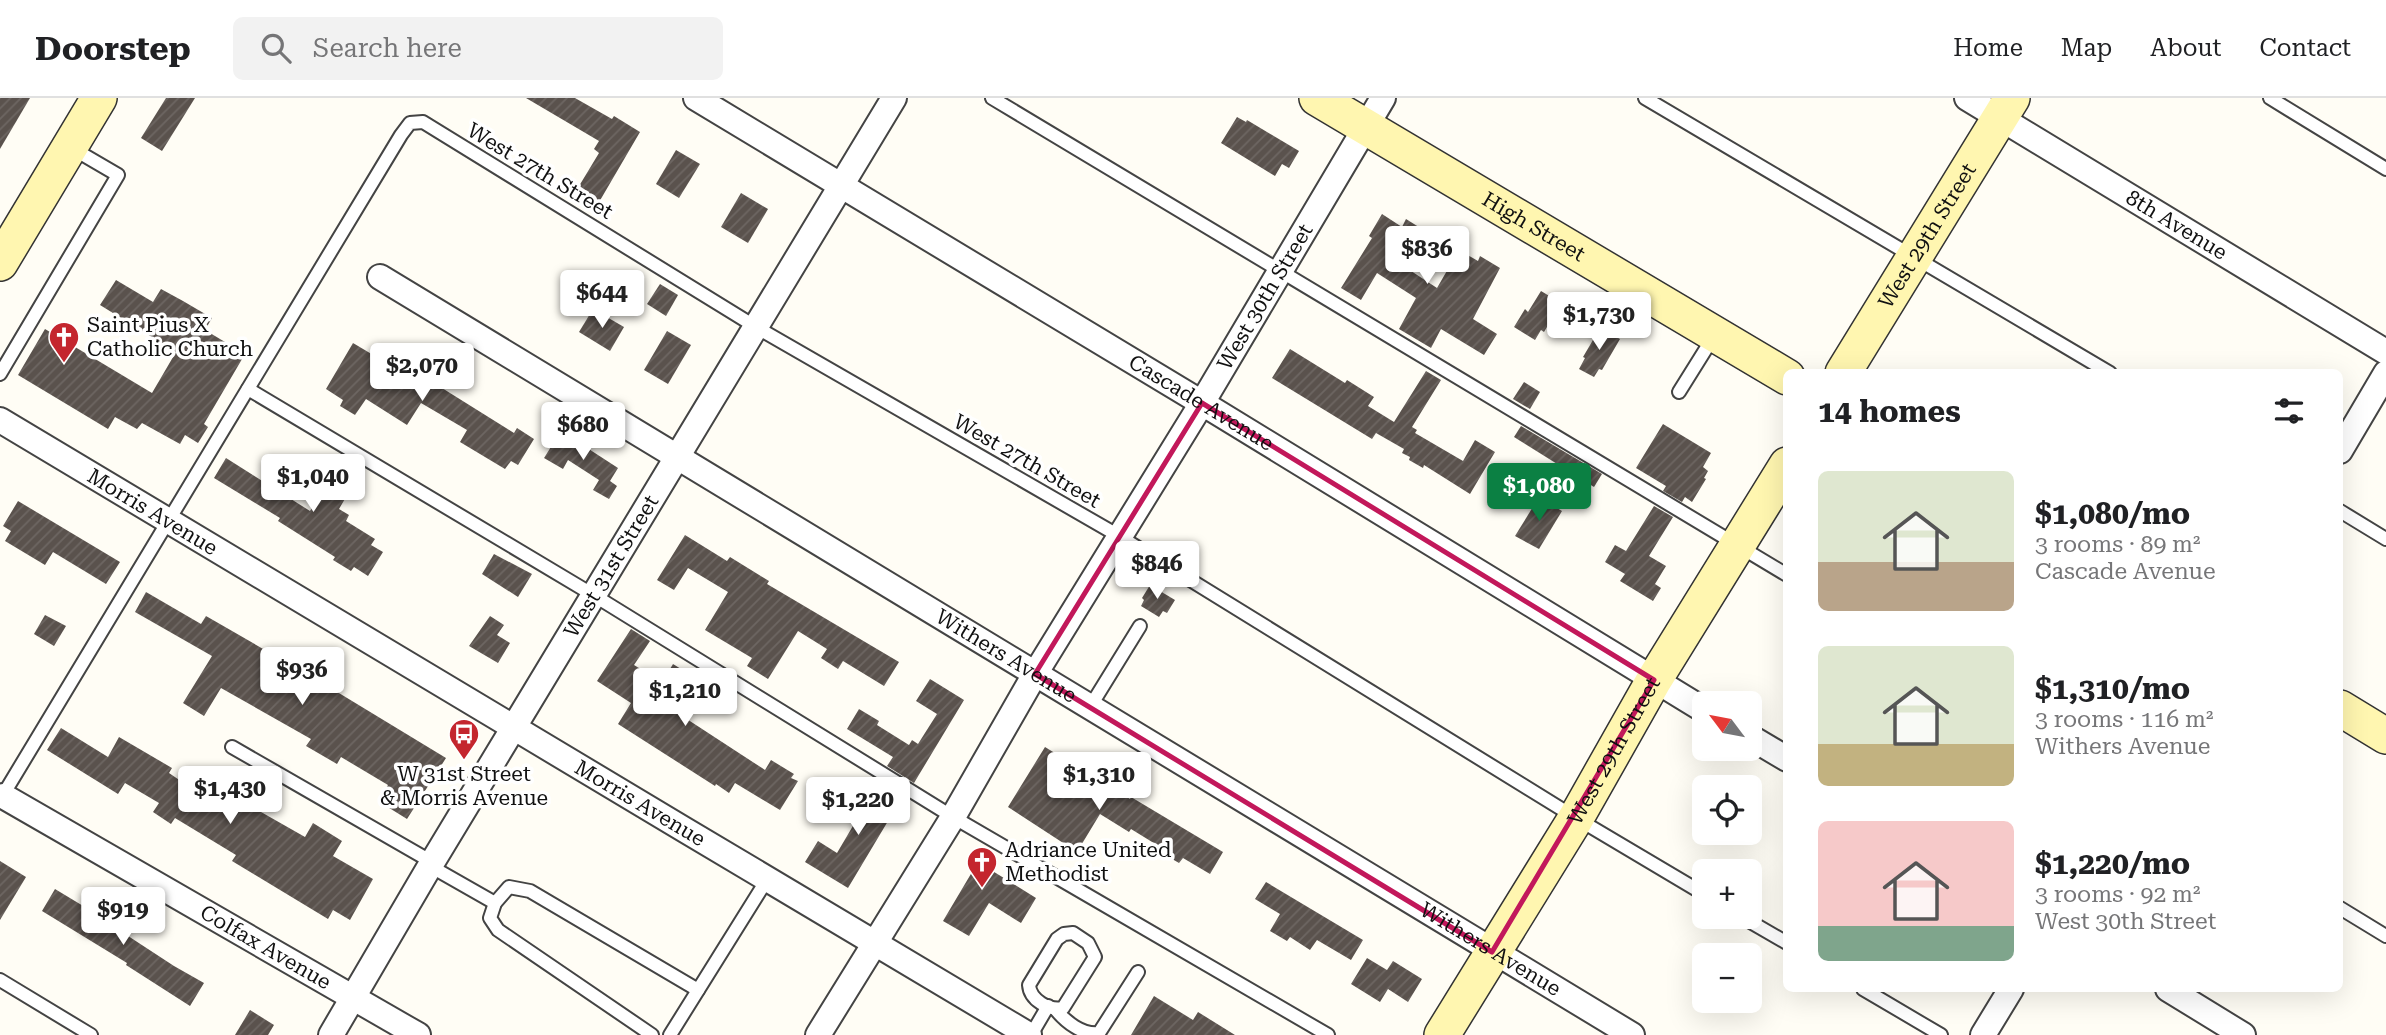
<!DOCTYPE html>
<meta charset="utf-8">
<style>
:root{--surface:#fff;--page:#f2f2f2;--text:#202124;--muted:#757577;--line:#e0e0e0;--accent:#0b8043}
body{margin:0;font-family:"Roboto Serif",serif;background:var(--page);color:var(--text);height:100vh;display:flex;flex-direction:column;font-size:26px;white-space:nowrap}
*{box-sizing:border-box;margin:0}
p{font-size:23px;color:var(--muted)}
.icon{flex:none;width:38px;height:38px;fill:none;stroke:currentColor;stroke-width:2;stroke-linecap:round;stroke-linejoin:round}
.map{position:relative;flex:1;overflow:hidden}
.panel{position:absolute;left:1783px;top:271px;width:560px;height:623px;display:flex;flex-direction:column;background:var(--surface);border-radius:10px;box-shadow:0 7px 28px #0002}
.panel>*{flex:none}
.needle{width:46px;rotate:302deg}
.buttons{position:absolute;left:1692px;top:593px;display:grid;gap:14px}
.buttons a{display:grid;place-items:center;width:70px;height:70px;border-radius:10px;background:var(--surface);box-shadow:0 7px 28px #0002;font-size:35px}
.price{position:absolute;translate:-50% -60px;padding:0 16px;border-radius:7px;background:#fff;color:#222;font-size:23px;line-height:46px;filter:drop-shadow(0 2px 4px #0008)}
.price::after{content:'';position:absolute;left:50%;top:42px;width:21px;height:16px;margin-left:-10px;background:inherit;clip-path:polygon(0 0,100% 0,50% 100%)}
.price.active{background:var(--accent);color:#fff}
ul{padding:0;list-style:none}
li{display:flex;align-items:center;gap:21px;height:175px;padding:0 35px}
li span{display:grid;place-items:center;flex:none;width:196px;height:140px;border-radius:10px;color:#555}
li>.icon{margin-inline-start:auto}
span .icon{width:84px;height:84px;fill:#fffc;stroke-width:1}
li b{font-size:30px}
h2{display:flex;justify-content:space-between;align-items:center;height:84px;padding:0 35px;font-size:30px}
header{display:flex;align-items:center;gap:42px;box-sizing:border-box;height:98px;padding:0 35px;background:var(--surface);border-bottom:2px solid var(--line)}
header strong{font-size:33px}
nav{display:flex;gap:38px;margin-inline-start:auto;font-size:24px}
.search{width:490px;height:63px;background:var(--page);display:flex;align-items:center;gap:18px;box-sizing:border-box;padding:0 24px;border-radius:10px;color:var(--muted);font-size:26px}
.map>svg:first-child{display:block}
.building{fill:url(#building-hatch)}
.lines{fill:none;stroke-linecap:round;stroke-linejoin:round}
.lane-casing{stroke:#444;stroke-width:16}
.street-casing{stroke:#444;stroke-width:28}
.secondary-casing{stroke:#333;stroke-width:38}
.lane{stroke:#fff;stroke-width:12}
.street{stroke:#fff;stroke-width:24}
.secondary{stroke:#fff6b0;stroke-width:35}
.marked{fill:none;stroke:#c2185b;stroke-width:5;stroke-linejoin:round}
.labels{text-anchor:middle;stroke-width:7;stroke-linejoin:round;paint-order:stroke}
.street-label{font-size:21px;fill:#111;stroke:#fff}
.poi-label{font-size:21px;fill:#111;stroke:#fff;text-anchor:start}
</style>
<header>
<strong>Doorstep</strong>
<div class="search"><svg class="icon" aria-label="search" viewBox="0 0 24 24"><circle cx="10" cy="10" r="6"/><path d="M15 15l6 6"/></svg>Search here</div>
<nav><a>Home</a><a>Map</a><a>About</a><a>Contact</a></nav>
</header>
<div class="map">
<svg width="2386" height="937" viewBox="0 0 2386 937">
<defs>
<pattern id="building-hatch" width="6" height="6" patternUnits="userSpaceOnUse" patternTransform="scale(1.75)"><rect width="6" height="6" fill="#5a524d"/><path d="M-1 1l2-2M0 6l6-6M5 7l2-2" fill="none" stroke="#6d6662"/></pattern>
</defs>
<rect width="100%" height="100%" fill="#fffdf5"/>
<g class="building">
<path d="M 0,0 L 30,0 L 0,51 Z"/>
<path d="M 166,0 L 195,0 L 162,53 L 141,40 Z"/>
<path d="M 526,0 L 575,0 L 612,21 L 614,18 L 640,34 L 595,111 L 573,98 L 599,55 L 594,51 L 599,43 Z"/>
<path d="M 1237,19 L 1246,24 L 1247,22 L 1299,53 L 1289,70 L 1282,66 L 1275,78 L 1221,45 Z"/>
<path d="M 676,52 L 700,66 L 679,100 L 656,86 Z"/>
<path d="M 741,95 L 768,111 L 748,145 L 721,129 Z"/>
<path d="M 1382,116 L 1402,129 L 1406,121 L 1422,131 L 1416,141 L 1421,144 L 1405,169 L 1437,190 L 1459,152 L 1478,163 L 1480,158 L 1500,170 L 1473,221 L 1497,236 L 1484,257 L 1441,231 L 1431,250 L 1399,231 L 1416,200 L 1377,175 L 1361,202 L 1341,190 L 1372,140 L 1369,138 Z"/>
<path d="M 116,182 L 153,204 L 161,191 L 183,203 L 212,220 L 205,232 L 245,256 L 204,326 L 208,329 L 198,345 L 185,337 L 180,346 L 142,325 L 137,331 L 115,319 L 108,331 L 18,277 L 45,231 L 152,295 L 176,254 L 100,207 Z"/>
<path d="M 660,186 L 678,197 L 666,218 L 647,206 Z"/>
<path d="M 1541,193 L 1561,205 L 1544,234 L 1541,232 L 1535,242 L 1514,229 L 1525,211 L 1528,214 Z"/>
<path d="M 593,211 L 624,229 L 610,253 L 579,234 Z"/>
<path d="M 1600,230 L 1620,241 L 1602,272 L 1599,271 L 1594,279 L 1579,271 L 1585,260 L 1583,259 Z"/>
<path d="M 667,233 L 691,247 L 668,286 L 644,272 Z"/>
<path d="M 353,245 L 395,270 L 401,261 L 420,273 L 418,275 L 514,335 L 517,330 L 534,341 L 518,367 L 511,363 L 505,371 L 460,344 L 467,332 L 421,305 L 407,327 L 366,301 L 355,317 L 340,308 L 343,302 L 326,291 Z"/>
<path d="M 1290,251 L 1345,285 L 1347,282 L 1374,299 L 1368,308 L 1394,324 L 1426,273 L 1441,282 L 1412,329 L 1417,332 L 1415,335 L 1463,363 L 1475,342 L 1495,354 L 1470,396 L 1424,367 L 1423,370 L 1409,362 L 1410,359 L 1402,355 L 1404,351 L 1376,335 L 1372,341 L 1272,280 Z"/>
<path d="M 1524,284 L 1540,294 L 1530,311 L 1513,301 Z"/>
<path d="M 1663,326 L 1711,355 L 1703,369 L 1708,373 L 1704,380 L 1706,381 L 1692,404 L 1685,399 L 1682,404 L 1663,393 L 1666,388 L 1636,370 Z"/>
<path d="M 1521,328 L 1602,376 L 1594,389 L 1514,339 Z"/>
<path d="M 561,333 L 618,370 L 610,383 L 617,388 L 609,401 L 593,392 L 599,382 L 568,362 L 563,371 L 544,360 Z"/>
<path d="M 344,359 L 363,370 L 339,411 L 349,417 L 346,423 L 375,441 L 371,447 L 383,454 L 368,478 L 354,469 L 351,473 L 333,462 L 335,459 L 278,423 L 280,420 L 214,380 L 226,360 L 310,413 Z"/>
<path d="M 1539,399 L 1562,413 L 1539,451 L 1515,438 Z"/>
<path d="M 18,403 L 120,464 L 106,486 L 53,454 L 45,467 L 5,443 L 11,433 L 3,428 Z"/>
<path d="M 1654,408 L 1673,419 L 1649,458 L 1666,468 L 1655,486 L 1661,490 L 1653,503 L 1620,483 L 1625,476 L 1605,464 L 1615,447 L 1626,453 Z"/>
<path d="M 685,437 L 727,463 L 730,459 L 769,483 L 767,486 L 899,564 L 884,588 L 843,563 L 838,571 L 821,560 L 827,551 L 798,533 L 768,581 L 747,568 L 752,560 L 705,532 L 728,494 L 688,470 L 674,492 L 657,482 Z"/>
<path d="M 494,456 L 532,476 L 518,499 L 482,476 Z"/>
<path d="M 1150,487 L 1175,502 L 1167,515 L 1163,513 L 1159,519 L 1141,508 L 1144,502 L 1142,500 Z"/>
<path d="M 146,494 L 201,526 L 206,518 L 329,589 L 446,660 L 407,721 L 378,703 L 388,687 L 341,659 L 337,666 L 306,648 L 311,641 L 221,590 L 204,618 L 183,605 L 212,558 L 135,514 Z"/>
<path d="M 45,517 L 66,528 L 54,548 L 34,536 Z"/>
<path d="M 490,518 L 504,527 L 497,537 L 510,545 L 498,565 L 469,548 Z"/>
<path d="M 631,531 L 650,543 L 634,567 L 662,584 L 673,566 L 694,579 L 673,612 L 765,672 L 771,662 L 794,676 L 791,680 L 798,683 L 780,712 L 735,685 L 729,695 L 716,686 L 715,688 L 618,626 L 631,605 L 597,583 Z"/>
<path d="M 930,581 L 964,602 L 914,685 L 887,668 L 893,659 L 847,631 L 859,611 L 879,623 L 877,627 L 909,647 L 912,642 L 918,646 L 937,616 L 916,603 Z"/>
<path d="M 61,630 L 108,659 L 119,639 L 172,670 L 169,675 L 194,692 L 202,679 L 226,695 L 230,688 L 257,705 L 254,710 L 305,739 L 313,725 L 342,743 L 333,758 L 373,781 L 350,822 L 333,812 L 328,821 L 232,763 L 236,757 L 175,720 L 171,726 L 153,714 L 159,705 L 125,685 L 118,696 L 47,652 Z"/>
<path d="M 1045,649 L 1071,665 L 1069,668 L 1117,698 L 1119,694 L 1130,701 L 1131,699 L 1223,754 L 1210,776 L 1183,760 L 1179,765 L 1155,751 L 1157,747 L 1131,731 L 1129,734 L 1100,716 L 1077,754 L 1008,709 Z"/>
<path d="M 878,683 L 905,699 L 899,709 L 897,708 L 848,790 L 805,764 L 818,743 L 837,755 L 857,721 L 855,719 Z"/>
<path d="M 0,763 L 26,779 L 0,822 Z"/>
<path d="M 978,764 L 1036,800 L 1021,825 L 989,805 L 969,838 L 943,823 Z"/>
<path d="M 1266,784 L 1363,842 L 1351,862 L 1317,842 L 1310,852 L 1290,839 L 1287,843 L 1270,833 L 1280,816 L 1255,801 Z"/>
<path d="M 55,791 L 123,832 L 122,834 L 174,868 L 204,885 L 190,908 L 126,867 L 127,865 L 42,813 Z"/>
<path d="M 1367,860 L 1387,872 L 1393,863 L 1422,881 L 1408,904 L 1388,891 L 1380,904 L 1351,886 Z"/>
<path d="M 1154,898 L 1193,922 L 1198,914 L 1235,937 L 1131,937 Z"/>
<path d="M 250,912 L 274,927 L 268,937 L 235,937 Z"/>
</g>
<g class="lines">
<g class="lane-casing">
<g id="lane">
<path d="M 992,0 L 1787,477"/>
<path d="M 1645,0 L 2110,275"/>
<path d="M 2270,0 L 2386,71"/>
<path d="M 0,276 L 118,77 L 70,49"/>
<path d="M 248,291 L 595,498 L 953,719 L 1328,937"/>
<path d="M 1679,294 L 1714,238"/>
<path d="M 2340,413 L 2386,441"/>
<path d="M 1090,609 L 1140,528"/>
<path d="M 232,649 L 432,764"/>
<path d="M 0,702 L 401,37 L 410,25 L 423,24 L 756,229 L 1119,438 L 1576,720 L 1704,796"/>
<path d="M 430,768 L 495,805"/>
<path d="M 2340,810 L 2386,838"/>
<path d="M 1742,819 L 1787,845"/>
<path d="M 1073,835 L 1088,845 L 1095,859 L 1063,910 C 1049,913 1030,902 1029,887 L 1057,841 L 1064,836 Z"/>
<path d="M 0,882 L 91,937"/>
<path d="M 1863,891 L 1941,937"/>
<path d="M 1056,912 C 1066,924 1082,937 1099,935 L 1138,874"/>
<path d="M 652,937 L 498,832 L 490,820 L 495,805 L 509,789 L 530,793 L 698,892"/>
<path d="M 670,937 L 768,780"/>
<path d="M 1031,937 L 1048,908"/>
</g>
</g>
<g class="street-casing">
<g id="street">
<path id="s1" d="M 696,0 L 1202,305 L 1704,612"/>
<path id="s2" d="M 1967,0 L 2386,254"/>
<path id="s3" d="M 380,179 L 1632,937"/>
<path id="s4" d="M 0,322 C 342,529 686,732 1029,937"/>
<path d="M 2340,353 L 2386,275"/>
<path d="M 1750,639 L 1787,661"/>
<path id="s5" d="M 3,698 L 418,937"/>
<path d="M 2168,891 L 2243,937"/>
<path id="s6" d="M 331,937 L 430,768 L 894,0"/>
<path id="s7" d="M 818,937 L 953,719 L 1035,576 L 1202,305 L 1383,0"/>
<path d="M 1983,937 L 2011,891"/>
</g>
</g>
<g class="secondary-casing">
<g id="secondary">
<path id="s8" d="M 1317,0 L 1787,279"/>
<path d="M 0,165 L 99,0"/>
<path id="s9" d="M 1843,275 L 2012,0"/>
<path d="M 2340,610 L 2386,638"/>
<path id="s10" d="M 1442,937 L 1576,720 L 1654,582 L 1787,367"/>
</g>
</g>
<use href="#lane" class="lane"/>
<use href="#street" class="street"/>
<use href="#secondary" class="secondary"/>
</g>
<path class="marked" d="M 1202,305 L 1654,582 L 1492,854 L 1035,576 Z"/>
<defs>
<g id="church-pin" transform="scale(1.575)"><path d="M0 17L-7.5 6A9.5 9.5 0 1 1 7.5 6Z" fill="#c4262e" stroke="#fff"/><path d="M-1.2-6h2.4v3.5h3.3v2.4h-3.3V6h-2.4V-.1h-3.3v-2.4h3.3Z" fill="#fff"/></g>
<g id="bus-pin" transform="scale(1.575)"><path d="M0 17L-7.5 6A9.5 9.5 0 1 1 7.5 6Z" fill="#c4262e" stroke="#fff"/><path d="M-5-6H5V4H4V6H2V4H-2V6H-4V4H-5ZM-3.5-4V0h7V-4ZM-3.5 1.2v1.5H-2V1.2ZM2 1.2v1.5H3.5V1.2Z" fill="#fff"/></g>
</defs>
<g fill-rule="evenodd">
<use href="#church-pin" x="64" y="239"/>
<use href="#bus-pin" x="464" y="636"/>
<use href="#church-pin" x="982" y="764"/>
</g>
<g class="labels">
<g class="street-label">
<text transform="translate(540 73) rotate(31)" y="7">West 27th Street</text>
<text dy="7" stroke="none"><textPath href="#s2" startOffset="245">8th Avenue</textPath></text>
<text dy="7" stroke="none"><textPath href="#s8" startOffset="252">High Street</textPath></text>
<text dy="7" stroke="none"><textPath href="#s9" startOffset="161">West 29th Street</textPath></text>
<text dy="7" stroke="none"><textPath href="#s7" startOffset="863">West 30th Street</textPath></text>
<text dy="7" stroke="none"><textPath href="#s1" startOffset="590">Cascade Avenue</textPath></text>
<text transform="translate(1027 363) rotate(30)" y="7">West 27th Street</text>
<text dy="7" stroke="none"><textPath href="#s4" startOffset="178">Morris Avenue</textPath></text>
<text dy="7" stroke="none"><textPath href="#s6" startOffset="546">West 31st Street</textPath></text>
<text dy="7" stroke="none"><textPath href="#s3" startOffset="732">Withers Avenue</textPath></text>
<text dy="7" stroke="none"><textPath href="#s10" startOffset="332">West 29th Street</textPath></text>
<text dy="7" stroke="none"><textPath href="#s4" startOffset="746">Morris Avenue</textPath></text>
<text dy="7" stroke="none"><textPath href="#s5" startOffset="303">Colfax Avenue</textPath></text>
<text dy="7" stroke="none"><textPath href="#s3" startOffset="1298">Withers Avenue</textPath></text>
</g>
<g class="poi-label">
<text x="87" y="234">Saint Pius X<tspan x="87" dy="24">Catholic Church</tspan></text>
<text x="464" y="683" text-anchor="middle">W 31st Street<tspan x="464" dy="24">&amp; Morris Avenue</tspan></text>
<text x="1005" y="759">Adriance United<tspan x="1005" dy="24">Methodist</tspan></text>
</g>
</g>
</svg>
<div class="buttons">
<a><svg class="needle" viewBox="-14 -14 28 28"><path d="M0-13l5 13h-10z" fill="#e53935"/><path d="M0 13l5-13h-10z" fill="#757577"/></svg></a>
<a><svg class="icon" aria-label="locate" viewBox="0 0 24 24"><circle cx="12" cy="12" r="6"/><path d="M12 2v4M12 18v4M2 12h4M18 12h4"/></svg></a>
<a>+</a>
<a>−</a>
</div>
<b class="price" style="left:1427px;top:188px">$836</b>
<b class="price" style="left:602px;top:232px">$644</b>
<b class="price" style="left:1599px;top:254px">$1,730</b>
<b class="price" style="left:422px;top:305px">$2,070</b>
<b class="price" style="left:583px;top:364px">$680</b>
<b class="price" style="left:313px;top:416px">$1,040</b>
<b class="price active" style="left:1539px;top:425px">$1,080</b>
<b class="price" style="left:1157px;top:503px">$846</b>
<b class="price" style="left:302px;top:609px">$936</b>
<b class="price" style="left:685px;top:630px">$1,210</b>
<b class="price" style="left:1099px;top:714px">$1,310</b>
<b class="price" style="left:230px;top:728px">$1,430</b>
<b class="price" style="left:858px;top:739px">$1,220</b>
<b class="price" style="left:123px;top:849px">$919</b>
<section class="panel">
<h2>14 homes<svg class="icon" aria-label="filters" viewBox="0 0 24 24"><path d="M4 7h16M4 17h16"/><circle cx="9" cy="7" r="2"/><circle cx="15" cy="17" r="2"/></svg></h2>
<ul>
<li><span style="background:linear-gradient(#dfe7d0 65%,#b9a48a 0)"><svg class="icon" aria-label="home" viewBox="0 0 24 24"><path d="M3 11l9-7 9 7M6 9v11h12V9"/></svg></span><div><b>$1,080/mo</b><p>3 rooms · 89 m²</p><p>Cascade Avenue</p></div></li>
<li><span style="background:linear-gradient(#dfe7d0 70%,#c2b280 0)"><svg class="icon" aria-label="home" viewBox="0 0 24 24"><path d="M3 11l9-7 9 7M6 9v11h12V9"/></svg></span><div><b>$1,310/mo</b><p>3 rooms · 116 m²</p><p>Withers Avenue</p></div></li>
<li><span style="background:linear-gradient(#f6c9c9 75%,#7fa58c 0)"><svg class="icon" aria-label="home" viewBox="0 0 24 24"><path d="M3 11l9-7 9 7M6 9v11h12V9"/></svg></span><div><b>$1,220/mo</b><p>3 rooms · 92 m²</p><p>West 30th Street</p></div></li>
</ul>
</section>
</div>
